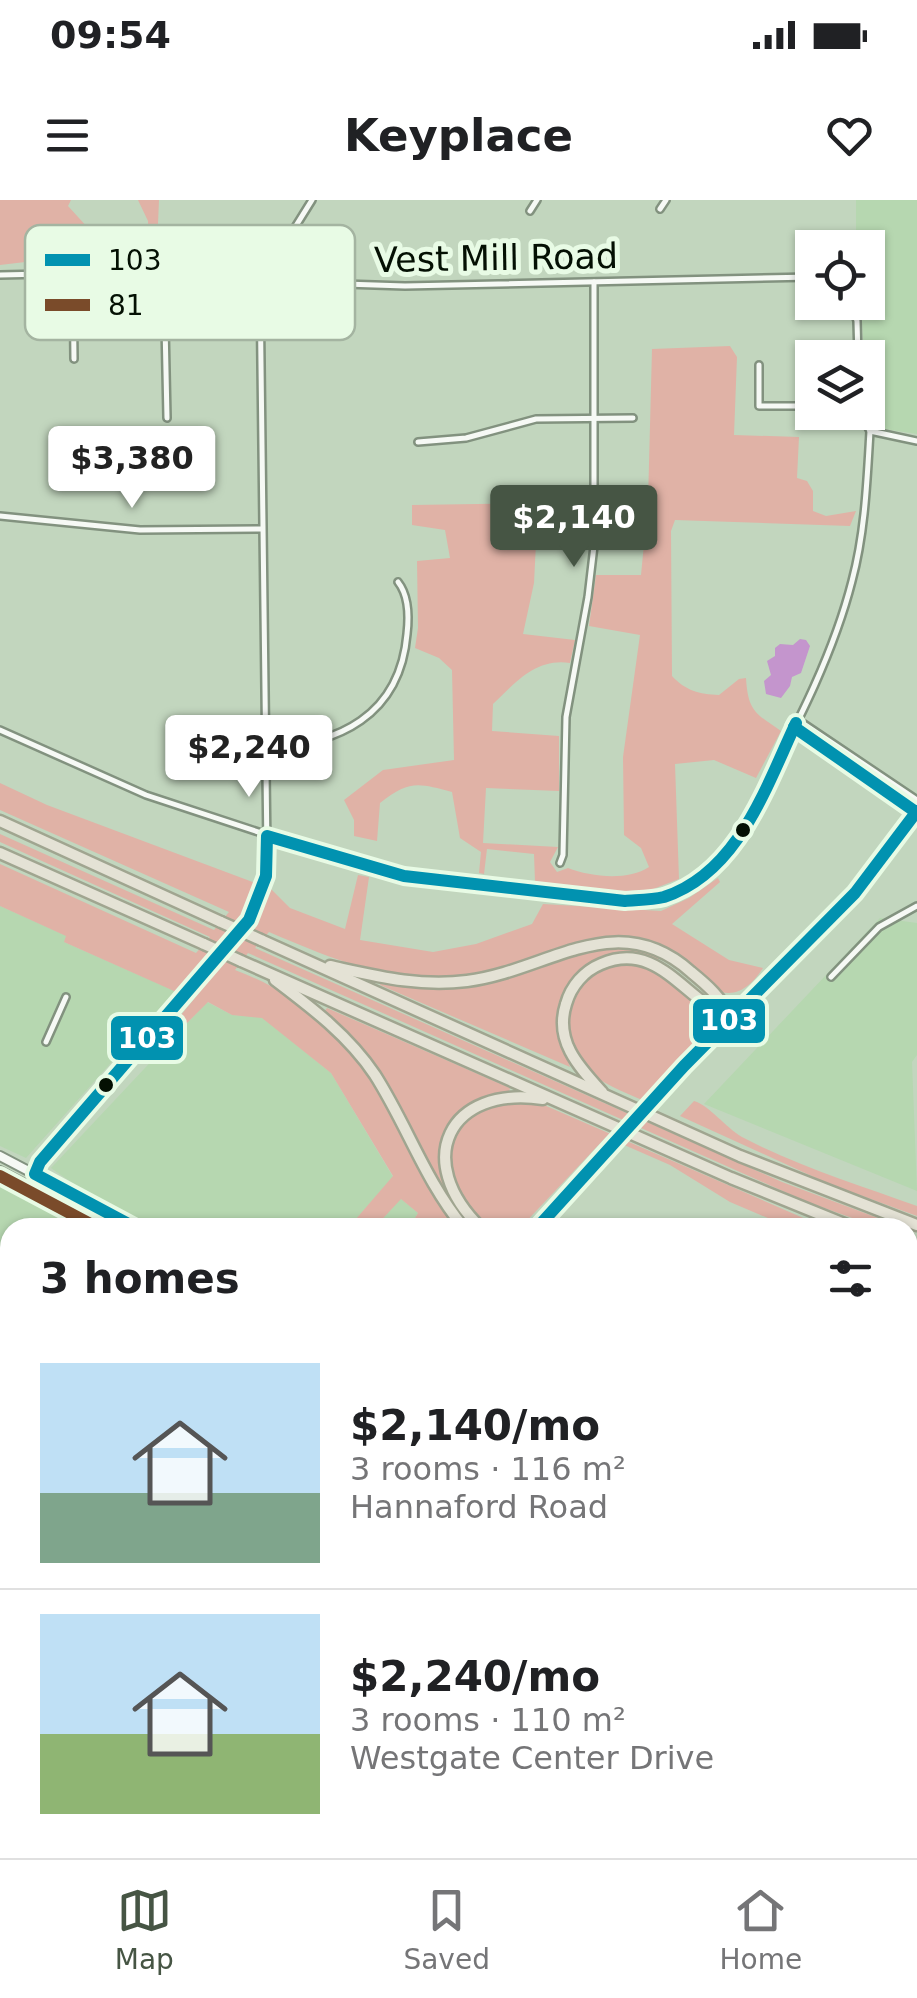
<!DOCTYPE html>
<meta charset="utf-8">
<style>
:root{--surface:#fff;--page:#f2f2f2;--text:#202124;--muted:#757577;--line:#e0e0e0;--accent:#465544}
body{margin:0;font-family:"DejaVu Sans",sans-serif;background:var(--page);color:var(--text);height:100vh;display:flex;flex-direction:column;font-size:38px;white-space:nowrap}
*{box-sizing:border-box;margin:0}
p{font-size:32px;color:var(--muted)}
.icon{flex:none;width:55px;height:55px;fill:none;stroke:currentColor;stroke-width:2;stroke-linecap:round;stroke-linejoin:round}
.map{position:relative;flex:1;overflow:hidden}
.details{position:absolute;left:0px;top:1018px;width:918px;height:642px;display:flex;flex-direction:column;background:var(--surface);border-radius:30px 30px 0 0;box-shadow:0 2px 8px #0004}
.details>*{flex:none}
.fabs{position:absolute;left:795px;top:30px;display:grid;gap:20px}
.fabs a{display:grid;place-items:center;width:90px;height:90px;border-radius:0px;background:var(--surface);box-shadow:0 2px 8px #0004;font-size:50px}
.price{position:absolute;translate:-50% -85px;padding:0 22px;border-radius:10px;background:#fff;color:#222;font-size:32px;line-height:65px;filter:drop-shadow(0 2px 5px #0008)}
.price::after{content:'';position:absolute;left:50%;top:60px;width:30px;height:22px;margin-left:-15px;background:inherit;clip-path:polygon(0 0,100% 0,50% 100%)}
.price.active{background:var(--accent);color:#fff}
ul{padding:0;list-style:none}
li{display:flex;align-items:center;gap:30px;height:250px;padding:0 40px}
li+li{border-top:2px solid var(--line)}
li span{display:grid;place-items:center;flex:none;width:280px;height:200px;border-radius:0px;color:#555}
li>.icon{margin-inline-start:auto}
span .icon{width:120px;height:120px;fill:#fffc;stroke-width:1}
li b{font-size:42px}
h2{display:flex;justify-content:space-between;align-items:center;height:120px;padding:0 40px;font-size:42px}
.status{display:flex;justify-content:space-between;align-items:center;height:70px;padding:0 50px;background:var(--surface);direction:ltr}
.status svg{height:28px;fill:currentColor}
header{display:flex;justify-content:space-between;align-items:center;height:130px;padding:0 40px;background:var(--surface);font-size:45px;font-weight:700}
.tab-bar{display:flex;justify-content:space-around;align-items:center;height:140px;border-top:2px solid var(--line);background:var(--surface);font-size:28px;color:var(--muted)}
.tab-bar a{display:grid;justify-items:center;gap:5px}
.tab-bar .active{color:var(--accent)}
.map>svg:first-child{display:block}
.built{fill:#b6d7b0}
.green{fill:#e0b2a6}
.water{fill:#c495cd}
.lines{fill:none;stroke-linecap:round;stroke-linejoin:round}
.stream{stroke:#c495cd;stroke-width:2.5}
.street-casing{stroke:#82927f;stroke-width:10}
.secondary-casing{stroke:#82927f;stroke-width:12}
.primary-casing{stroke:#a0a590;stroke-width:14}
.highway-casing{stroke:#a0a590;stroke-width:15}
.street{stroke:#f6f9f5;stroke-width:5}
.secondary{stroke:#f6f9f5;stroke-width:8}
.primary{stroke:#ecebe2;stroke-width:9}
.highway{stroke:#e4e2d5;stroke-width:10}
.primary-bridge-casing{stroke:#a0a590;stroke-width:14;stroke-linecap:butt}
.highway-bridge-casing{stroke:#a0a590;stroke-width:15;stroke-linecap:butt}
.primary-bridge{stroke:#ecebe2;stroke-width:9}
.highway-bridge{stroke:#e4e2d5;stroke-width:10}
.bus-1-casing{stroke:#e8fbe5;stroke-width:20}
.bus-2-casing{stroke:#e8fbe5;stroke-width:20}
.bus-1{stroke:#0192b0;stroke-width:12}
.bus-2{stroke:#7a4b2a;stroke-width:12}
.bus-dot{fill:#041003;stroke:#e8fbe5;stroke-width:4}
.labels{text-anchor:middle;stroke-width:10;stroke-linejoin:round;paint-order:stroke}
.street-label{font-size:35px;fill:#041003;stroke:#e8fbe5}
.key{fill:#e8fbe5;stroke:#a4b4a1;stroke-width:2.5}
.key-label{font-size:28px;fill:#041003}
.line-badge{stroke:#e8fbe5;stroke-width:4}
.badge-label{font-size:28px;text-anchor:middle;font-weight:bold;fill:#fff}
</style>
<div class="status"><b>09:54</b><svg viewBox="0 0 49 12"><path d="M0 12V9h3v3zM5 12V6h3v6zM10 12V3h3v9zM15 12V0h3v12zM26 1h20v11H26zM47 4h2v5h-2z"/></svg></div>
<header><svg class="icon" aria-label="menu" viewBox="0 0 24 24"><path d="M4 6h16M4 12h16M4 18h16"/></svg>Keyplace<svg class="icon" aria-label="heart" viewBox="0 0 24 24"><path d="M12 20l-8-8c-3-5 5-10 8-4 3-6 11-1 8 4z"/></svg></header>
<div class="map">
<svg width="917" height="1658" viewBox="0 0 917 1658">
<rect width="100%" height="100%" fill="#c2d6be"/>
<g class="built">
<path d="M 856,0 L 917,0 L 917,234 L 885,229 L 866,213 L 868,158 L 864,157 L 861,103 L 868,102 L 868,48 L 856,47 Z"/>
<path d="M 0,706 L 67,736 L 64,742 L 175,791 L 26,958 L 0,946 Z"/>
<path d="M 880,718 L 917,723 L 917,855 L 912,862 L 917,991 L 704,904 Z"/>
<path d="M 207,802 L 232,815 L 262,817 L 331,873 L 393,977 L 349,1027 L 149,1028 L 88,994 L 51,968 Z"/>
<path d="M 0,983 L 86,1027 L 10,1028 L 10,1263 L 0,1283 Z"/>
<path d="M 400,998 L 418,1013 L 415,1018 L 426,1027 L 375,1028 Z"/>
<rect x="908" y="1203" width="9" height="125"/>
<path d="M 234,1650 L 350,1650 L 338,1658 L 235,1658 Z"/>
</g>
<g class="green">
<path d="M 0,0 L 71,0 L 68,6 L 99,40 L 86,51 L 80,61 L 42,60 L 0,65 Z"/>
<path d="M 138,0 L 159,0 L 157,47 L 153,49 L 149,45 L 148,21 Z"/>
<path d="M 730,146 L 737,157 L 734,235 L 799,237 L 797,278 L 807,281 L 813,291 L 813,311 L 826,316 L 856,311 L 850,326 L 675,320 L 671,331 L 672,476 C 686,491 699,494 719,495 L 739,479 L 746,478 C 748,511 755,513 781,531 L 756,578 L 714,560 L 675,564 L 679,679 L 643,693 L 553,687 L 535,682 L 534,654 L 487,649 L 484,674 L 479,673 L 481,652 L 460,638 L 452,592 C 418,583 409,580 380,603 L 377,641 L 354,636 L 354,620 L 344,600 L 383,570 L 454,560 L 452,470 L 439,458 L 415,448 L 418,428 L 417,361 L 450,358 L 445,330 L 412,325 L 412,305 L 538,303 L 534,383 L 523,434 L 575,440 L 570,463 C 536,458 516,482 493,504 L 492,531 L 559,536 L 559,591 L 486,588 L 483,643 L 558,647 L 550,662 L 557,672 L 568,668 C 591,677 628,681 649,667 L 641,648 L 624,635 L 623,557 L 640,435 L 589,426 L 596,375 L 641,375 L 648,302 L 652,149 Z"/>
<path d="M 0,583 L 47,605 L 258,684 C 245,722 207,773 174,794 L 174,791 L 64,742 L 66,736 L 0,706 L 0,664 L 196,753 L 210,737 L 0,642 L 0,634 L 214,730 L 229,712 L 0,610 Z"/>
<path d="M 358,675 L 369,677 L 360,740 L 433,752 L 476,744 L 532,724 L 543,704 L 661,711 L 689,698 L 718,678 L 720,682 L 672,724 L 729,760 L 763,768 C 754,782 740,797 721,792 C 704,777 688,758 668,748 C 615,721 565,749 514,764 C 487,772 459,776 431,777 C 373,777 321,754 269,732 L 255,748 L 782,982 L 902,1027 L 877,1027 L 805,1001 L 248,753 L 235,770 C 297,793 346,835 380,893 C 406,938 421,986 455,1027 L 426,1027 L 415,1018 L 418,1013 L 401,999 L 375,1027 L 349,1027 L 393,976 L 331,873 L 262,818 L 232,815 L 208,802 L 184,826 L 181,815 L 255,724 L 271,689 L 290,708 L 345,729 Z"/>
<path d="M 634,745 L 659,756 L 658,760 C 624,749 605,757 577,777 L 562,841 L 570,867 L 380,785 L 381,782 C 419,783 461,789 498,780 C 546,769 583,747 634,745 Z"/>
<path d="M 617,763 C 652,762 693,787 713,817 L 706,833 L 642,900 C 622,891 602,884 586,869 C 560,844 561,800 588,777 C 595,770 607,767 617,763 Z"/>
<path d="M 327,808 L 510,888 L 509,892 C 460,897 429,945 449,991 L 445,995 C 410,926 381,867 324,812 Z"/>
<path d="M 527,900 L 544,905 L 824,1027 L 789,1027 L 730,1002 L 670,965 L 606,937 L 521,1027 L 486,1028 C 461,1002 433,966 458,930 C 464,921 470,913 480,907 C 492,901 513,902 527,900 Z"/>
<path d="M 694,901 C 710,906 725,927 742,937 C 797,966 859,985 917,1006 L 917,1016 L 827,983 L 680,916 Z"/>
<path d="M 910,1533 L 917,1534 L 917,1644 L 908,1633 Z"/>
</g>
<path class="water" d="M 800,439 L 806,440 L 810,446 L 801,473 L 792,477 L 790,486 L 781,498 L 766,494 L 764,481 L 771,475 L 767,461 L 775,456 L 775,448 L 780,444 L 793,445 Z"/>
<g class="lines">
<g class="stream">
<path d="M 908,1604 L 917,1615"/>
<path d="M 914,1628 L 917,1622"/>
</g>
<g class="street-casing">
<g id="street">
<path d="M 660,9 L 666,0"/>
<path d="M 530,11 L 537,0"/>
<path d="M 0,75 L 45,74 L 405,86 L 812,77"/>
<path d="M 73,75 L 74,159"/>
<path d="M 164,78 L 167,218"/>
<path d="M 261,82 L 312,0"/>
<path d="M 851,102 L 857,121 L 858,158"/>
<path d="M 759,165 L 759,206 L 812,206"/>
<path d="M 859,212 L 870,231 L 917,241"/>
<path d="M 418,242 L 466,238 L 536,219 L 633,218"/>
<path d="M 0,316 L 140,330 L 262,329"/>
<path d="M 798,520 L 917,600"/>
<path d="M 794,527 L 915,611"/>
<path d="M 0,530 L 146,595 L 368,668 L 446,683 L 625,701 C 659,703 691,692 715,669 C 739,646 751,613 766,584 C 799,520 834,452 852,381 C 865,333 867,281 870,231"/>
<path d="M 265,548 C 338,545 400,516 407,434 C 409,417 409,396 398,382"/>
<path d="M 560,663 L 563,655 L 566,517 L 588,397 L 594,346 L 594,82"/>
<path d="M 831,777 L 879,727 L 917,706"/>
<path d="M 46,842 L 66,797"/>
<path d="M 31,987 L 40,962 L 244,727 L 264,686 L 267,652 L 260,83"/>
<path d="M 0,1330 L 10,1339"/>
<path d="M 432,1650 L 432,1658"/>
<path d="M 44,1658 L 44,1650"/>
</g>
</g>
<g class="secondary-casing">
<g id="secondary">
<path d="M 0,956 L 137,1028"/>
<path d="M 0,971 L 108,1028"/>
<path d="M 908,1340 L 917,1340"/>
<path d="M 908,1479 L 908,1512"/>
<path d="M 380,1650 L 381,1650"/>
<path d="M 523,1650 L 550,1658"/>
<path d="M 357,1658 L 370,1650"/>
<path d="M 517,1658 L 517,1650"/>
<path d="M 717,1658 L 724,1650"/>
</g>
</g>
<g class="primary-casing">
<g id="primary">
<path d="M 663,891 C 686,866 708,841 732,817 C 798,750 868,691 917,611"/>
<path d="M 537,1028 L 608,950"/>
<path d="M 164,1658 L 172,1650"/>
</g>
</g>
<g class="highway-casing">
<g id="highway">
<path d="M 0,621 L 221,722"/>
<path d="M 0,653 L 204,744"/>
<path d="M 261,740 L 740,956 L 917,1025"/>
<path d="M 241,761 L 731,978 L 854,1028"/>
<path d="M 330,766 C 376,776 418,787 467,781 C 548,771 616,705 691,772 C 707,785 722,798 731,818"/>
<path d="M 275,780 C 312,808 349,836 375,875 C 408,927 424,979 464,1028"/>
<path d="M 602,892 C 579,867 554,841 566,804 C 571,786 584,771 601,764 C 659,739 686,803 731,818"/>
<path d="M 481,1028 C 412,961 448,885 543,899"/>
<path d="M 908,1046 L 917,1049"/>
</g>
</g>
<use href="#street" class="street"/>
<use href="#secondary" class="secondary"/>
<use href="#primary" class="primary"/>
<use href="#highway" class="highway"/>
<g class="primary-bridge-casing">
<path id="primary-bridge" d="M 608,950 L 663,891"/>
</g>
<g class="highway-bridge-casing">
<g id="highway-bridge">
<path d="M 221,722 L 261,740"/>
<path d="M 204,744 L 241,761"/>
</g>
</g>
<use href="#primary-bridge" class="primary-bridge"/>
<use href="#highway-bridge" class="highway-bridge"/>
<g class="bus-1-casing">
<g id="bus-1">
<path d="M 794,527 L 916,612"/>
<path d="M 136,1028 L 35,974 L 40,962 L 249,720 L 266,676 L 267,636 L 404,676 L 625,701 C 637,700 652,700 664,697 C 738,673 766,587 796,523"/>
<path d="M 537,1028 L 684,866 L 855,693 L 917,611"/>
</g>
</g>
<g class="bus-2-casing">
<path id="bus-2" d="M 0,976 L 98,1028"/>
</g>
<use href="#bus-1" class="bus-1"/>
<use href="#bus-2" class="bus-2"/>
</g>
<g class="bus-dot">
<circle cx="743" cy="630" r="9"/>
<circle cx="106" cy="885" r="9"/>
</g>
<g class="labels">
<g class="street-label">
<text transform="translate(496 58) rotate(-1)" y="12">Vest Mill Road</text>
</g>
</g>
<rect x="25" y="25" width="330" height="115" rx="15" class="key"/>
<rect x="45" y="54" width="45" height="12" fill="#0192b0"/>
<rect x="45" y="99" width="45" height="12" fill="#7a4b2a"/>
<g class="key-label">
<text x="108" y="70">103</text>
<text x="108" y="115">81</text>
</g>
<g class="line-badge">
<rect x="691" y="797" width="76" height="48" rx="10" fill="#0192b0"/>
<rect x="109" y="814" width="76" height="48" rx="10" fill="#0192b0"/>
</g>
<g class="badge-label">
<text x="729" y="830">103</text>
<text x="147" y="848">103</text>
</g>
</svg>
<div class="fabs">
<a><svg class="icon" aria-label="locate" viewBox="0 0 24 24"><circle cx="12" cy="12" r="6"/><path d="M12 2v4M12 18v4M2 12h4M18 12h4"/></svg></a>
<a><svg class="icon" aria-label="layers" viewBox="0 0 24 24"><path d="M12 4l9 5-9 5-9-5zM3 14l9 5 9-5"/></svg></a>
</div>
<b class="price" style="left:132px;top:311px">$3,380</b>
<b class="price active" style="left:574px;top:370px">$2,140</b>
<b class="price" style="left:249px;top:600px">$2,240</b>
<section class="details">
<h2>3 homes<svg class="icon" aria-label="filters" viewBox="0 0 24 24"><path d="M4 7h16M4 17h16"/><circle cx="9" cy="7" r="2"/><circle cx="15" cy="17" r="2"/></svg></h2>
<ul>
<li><span style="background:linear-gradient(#bfe0f5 65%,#7fa58c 0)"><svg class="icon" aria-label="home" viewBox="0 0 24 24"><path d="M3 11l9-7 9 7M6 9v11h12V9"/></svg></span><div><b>$2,140/mo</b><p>3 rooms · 116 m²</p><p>Hannaford Road</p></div></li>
<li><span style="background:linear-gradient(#bfe0f5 60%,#8fb573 0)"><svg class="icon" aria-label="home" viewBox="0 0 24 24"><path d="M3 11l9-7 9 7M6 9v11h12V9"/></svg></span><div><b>$2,240/mo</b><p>3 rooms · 110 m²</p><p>Westgate Center Drive</p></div></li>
</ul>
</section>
</div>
<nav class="tab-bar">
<a class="active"><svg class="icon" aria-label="map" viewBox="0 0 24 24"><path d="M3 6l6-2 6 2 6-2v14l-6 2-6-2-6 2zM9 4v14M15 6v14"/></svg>Map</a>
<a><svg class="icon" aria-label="saved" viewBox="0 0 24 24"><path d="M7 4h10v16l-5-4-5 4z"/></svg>Saved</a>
<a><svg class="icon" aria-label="home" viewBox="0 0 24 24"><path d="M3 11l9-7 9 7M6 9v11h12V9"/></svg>Home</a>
</nav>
